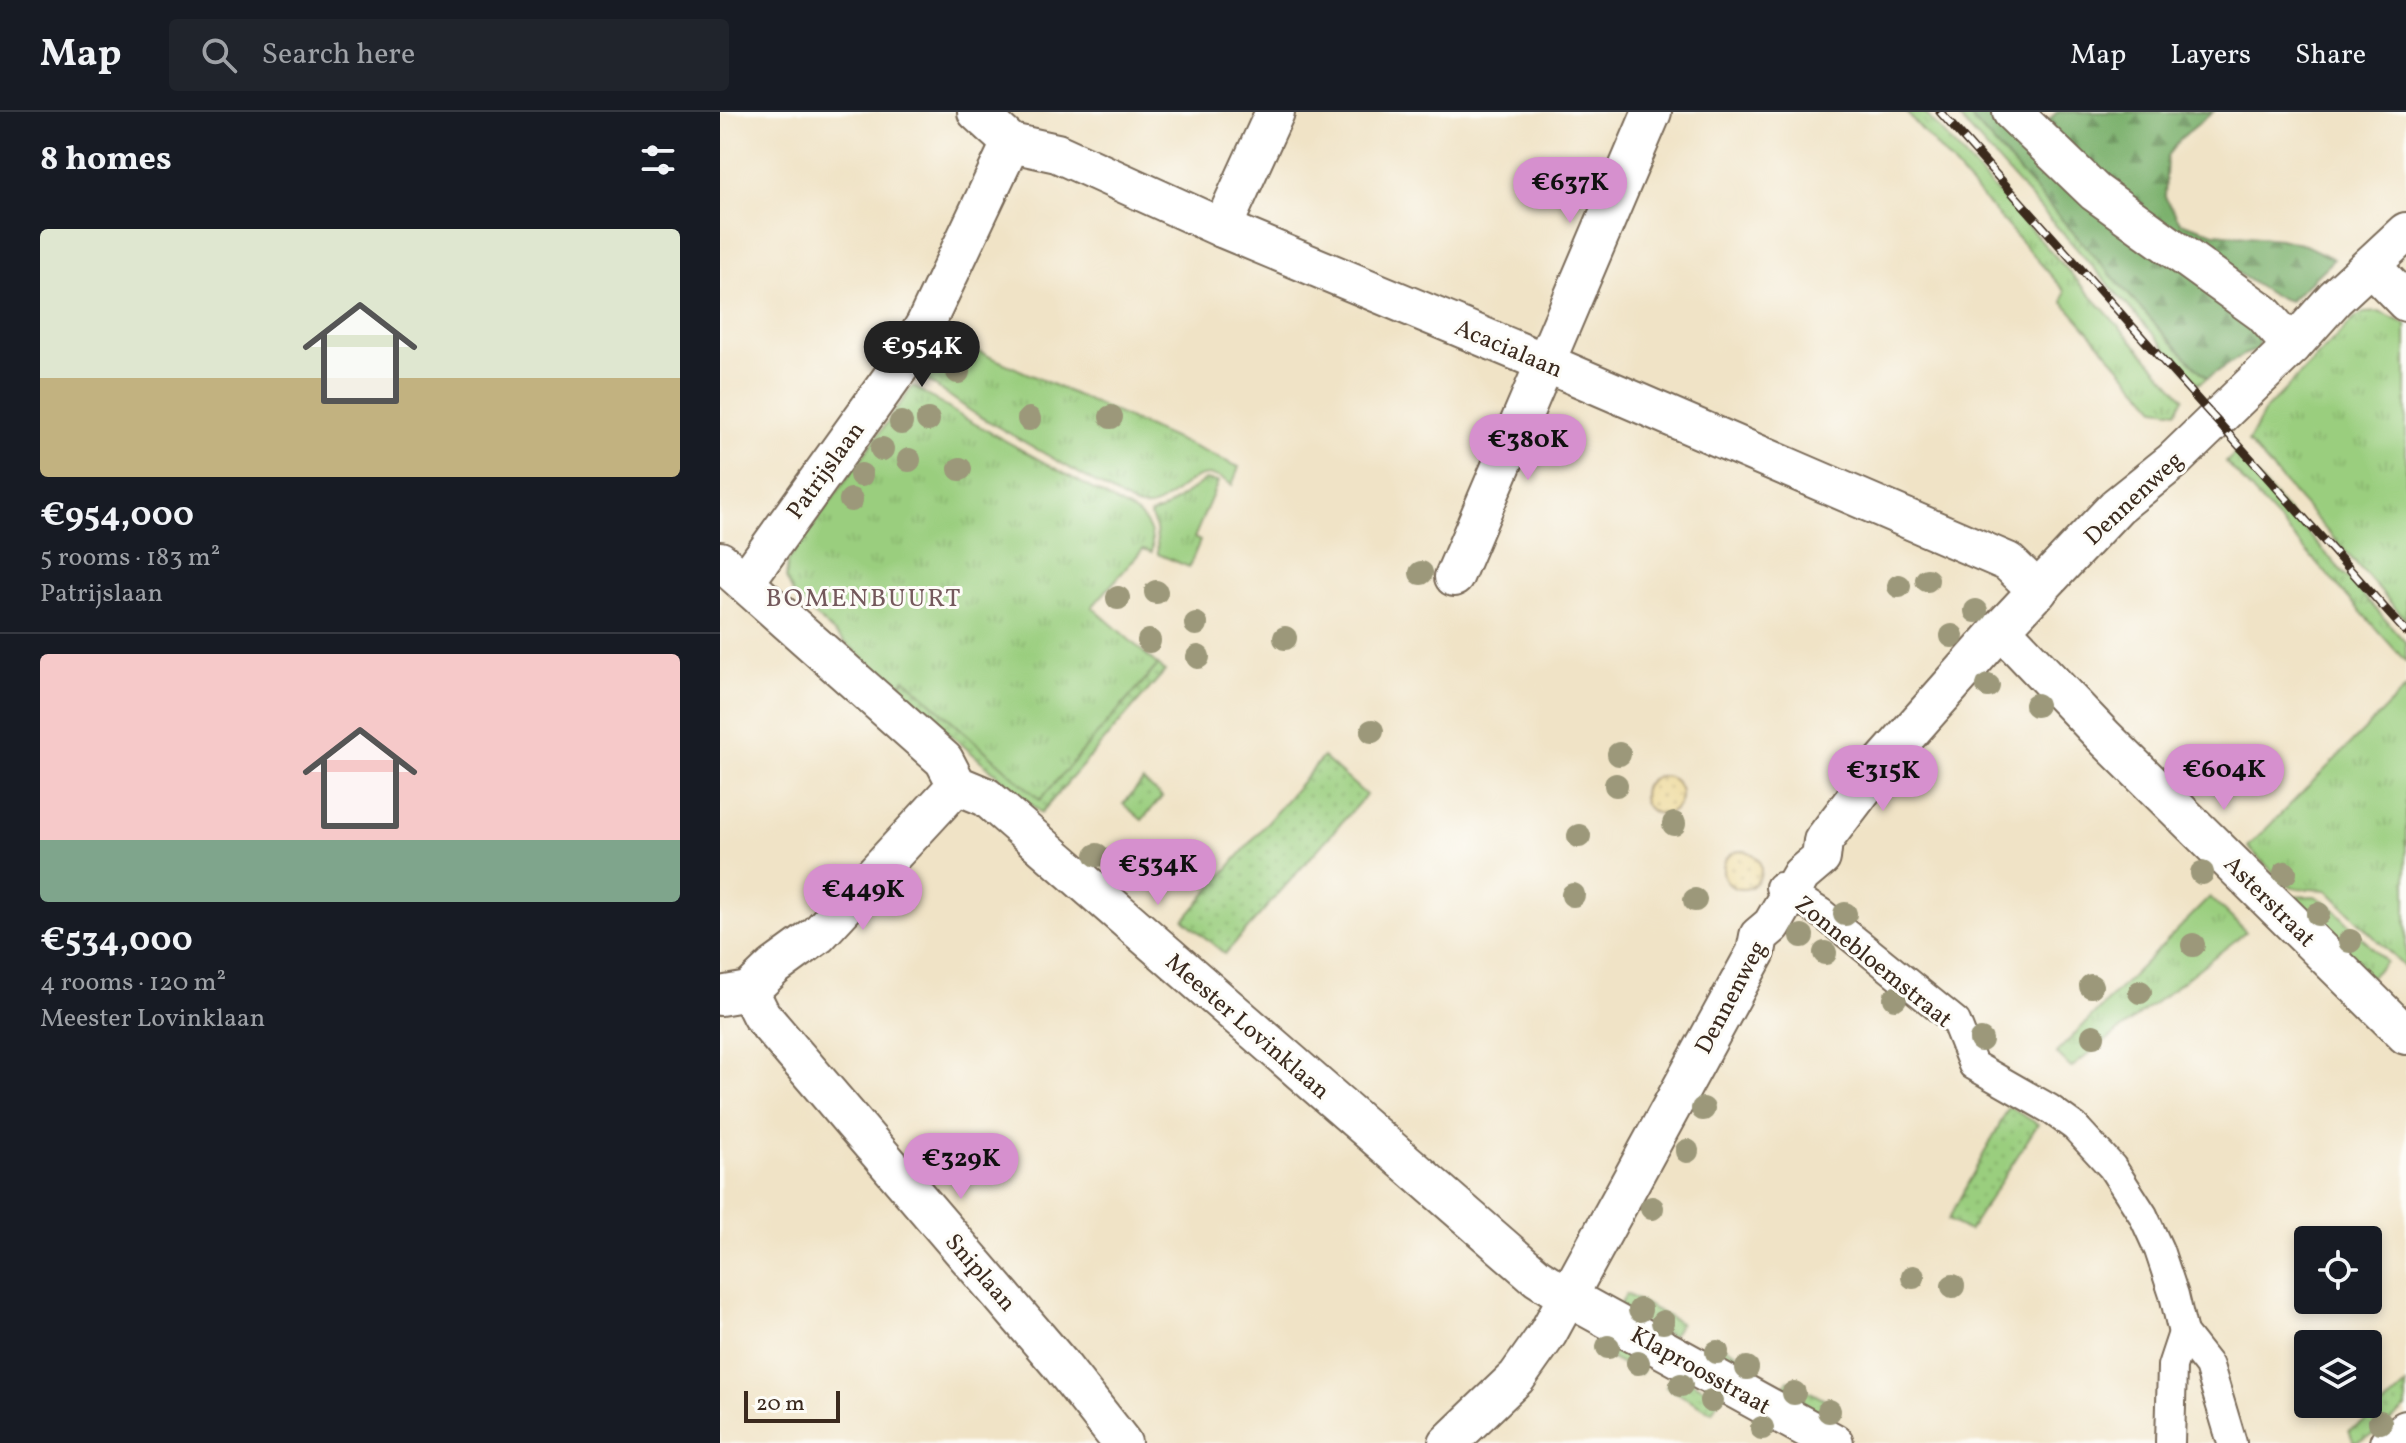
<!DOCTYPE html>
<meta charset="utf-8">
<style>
:root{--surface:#171b24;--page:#20242c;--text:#f1f3f6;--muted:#9ea1a6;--line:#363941;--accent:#d690ce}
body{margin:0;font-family:Vollkorn,serif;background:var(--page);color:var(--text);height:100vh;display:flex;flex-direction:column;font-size:30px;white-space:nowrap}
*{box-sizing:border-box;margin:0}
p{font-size:26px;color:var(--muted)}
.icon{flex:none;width:44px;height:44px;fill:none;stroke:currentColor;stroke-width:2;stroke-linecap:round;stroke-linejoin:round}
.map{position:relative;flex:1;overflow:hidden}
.drawer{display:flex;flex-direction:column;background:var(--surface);width:720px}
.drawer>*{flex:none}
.controls{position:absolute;left:1574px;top:1114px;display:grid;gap:16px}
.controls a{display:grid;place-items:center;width:88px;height:88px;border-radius:8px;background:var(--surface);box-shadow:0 4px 12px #0003;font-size:40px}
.scale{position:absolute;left:24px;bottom:20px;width:96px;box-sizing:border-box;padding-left:8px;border:4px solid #3b2a1e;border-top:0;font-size:22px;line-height:28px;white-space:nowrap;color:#3b2a1e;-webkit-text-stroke:6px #fdfcf7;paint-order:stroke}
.price{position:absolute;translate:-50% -68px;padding:0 18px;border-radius:28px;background:var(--accent);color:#111;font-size:26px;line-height:52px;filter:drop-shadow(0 2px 4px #0008)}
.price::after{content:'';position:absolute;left:50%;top:48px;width:24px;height:18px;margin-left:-12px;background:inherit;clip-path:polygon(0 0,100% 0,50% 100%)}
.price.active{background:#222;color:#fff}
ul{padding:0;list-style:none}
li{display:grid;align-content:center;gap:16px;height:424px;padding:0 40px}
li+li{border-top:2px solid var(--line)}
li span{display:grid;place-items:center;height:248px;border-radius:8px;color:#555}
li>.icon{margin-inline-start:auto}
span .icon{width:144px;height:144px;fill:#fffc;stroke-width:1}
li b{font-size:34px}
h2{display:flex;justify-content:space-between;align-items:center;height:96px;padding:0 40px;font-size:34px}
header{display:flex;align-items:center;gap:48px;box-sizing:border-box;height:112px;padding:0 40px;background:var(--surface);border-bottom:2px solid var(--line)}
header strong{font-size:38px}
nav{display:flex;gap:44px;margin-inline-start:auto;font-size:28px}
.search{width:560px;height:72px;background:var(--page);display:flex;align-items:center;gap:20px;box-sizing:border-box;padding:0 28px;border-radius:8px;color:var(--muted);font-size:30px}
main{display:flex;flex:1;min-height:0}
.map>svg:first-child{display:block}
.grass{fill:url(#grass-tufts);stroke:#6a7c4e;stroke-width:2}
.forest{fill:url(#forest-firs);stroke:#5b6e46;stroke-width:2}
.sand{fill:url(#sand-dots);stroke:#94825e;stroke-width:2}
.garden{fill:url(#garden-dots);stroke:#6a7c4e;stroke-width:2}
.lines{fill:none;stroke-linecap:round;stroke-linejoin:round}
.pedestrian-casing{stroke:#7a6b59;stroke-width:32}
.minor-casing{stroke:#7a6b59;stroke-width:42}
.pedestrian{stroke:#fff;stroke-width:28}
.minor{stroke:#fff;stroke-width:38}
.rail-casing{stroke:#3b2a1e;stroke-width:9}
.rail{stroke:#fdfcf7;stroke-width:6;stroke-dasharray:18;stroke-linecap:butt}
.tree{fill:#9c987a}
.labels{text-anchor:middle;stroke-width:6;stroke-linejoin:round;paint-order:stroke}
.street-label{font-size:24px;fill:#3b2a1e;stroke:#fdfcf7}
.neighbourhood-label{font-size:26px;letter-spacing:2px;fill:#74595c;stroke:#fdfcf7}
</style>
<header>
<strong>Map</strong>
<div class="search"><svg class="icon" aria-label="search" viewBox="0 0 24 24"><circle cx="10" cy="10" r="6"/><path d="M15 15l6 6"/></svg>Search here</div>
<nav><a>Map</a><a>Layers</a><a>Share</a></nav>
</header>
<main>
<section class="drawer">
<h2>8 homes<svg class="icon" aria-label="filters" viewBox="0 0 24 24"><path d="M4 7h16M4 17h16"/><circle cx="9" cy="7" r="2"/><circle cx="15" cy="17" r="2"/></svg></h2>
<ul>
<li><span style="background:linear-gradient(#dfe7d0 60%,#c2b280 0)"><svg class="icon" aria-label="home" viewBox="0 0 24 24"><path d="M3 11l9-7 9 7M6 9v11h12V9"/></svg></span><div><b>€954,000</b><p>5 rooms · 183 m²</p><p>Patrijslaan</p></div></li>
<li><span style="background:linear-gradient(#f6c9c9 75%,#7fa58c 0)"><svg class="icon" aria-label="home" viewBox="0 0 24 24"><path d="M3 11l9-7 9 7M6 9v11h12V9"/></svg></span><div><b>€534,000</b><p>4 rooms · 120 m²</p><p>Meester Lovinklaan</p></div></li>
</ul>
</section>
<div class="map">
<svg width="1686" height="1331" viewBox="0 0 1686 1331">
<defs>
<pattern id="grass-tufts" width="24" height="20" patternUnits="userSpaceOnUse" patternTransform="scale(2)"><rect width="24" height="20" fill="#9ace7e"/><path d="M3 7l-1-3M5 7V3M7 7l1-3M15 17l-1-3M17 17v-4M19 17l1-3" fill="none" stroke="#86b16c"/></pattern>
<pattern id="forest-firs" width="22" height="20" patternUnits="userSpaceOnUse" patternTransform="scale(2)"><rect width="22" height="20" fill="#7bb16d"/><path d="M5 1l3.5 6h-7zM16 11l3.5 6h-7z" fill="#669059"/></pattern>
<pattern id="sand-dots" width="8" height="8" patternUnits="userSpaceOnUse" patternTransform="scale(2)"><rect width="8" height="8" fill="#eeda9e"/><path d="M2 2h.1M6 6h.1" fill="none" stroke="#cdbb88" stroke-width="1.8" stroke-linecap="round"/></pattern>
<pattern id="garden-dots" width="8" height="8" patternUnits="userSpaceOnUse" patternTransform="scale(2)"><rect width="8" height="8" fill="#9ace7e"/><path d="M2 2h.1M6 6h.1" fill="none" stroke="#86b16c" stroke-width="1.8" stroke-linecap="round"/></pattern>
</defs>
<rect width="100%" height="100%" fill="#fdfcf7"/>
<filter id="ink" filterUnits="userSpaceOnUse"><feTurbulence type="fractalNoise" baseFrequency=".0125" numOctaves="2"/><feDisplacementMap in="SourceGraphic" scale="16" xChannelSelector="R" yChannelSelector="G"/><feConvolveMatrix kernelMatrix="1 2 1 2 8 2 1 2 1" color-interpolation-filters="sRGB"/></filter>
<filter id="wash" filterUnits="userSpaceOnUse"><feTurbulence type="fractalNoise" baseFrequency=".006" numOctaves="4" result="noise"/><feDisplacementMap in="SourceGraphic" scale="32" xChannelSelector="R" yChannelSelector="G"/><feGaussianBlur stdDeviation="1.8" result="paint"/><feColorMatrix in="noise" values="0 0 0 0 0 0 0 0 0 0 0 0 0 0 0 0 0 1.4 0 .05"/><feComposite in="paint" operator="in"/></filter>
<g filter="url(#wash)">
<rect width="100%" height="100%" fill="#f0e3c6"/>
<g class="grass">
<path d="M 1186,0 L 1204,0 L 1464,286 L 1457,299 L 1436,296 L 1343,190 L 1345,179 Z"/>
<path d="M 1234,0 L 1246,0 L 1444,222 L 1487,266 L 1478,272 Z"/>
<path d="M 1659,200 L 1686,212 L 1686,508 L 1528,330 L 1546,297 L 1634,207 L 1644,201 Z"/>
<path d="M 223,224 L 519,355 L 512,373 C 468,339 453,406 416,394 L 252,300 L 200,263 Z"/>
<path d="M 193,274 L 244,306 L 416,401 C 430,412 433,422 432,440 L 423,437 L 372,495 L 438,553 L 320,688 L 185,567 L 177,576 L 76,487 L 66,466 L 68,449 Z"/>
<path d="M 1516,341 L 1686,531 L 1686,550 L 1506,350 Z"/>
<path d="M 485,368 L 498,370 L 474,426 L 480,429 L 469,455 L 438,442 L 436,416 L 430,403 L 444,397 Z"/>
<path d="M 1686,576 L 1686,857 L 1607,778 L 1573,776 L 1565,772 L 1528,735 Z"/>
<path d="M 1595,784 L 1609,792 L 1666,850 L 1647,868 L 1570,785 Z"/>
<path d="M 1490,785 L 1526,820 L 1351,956 L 1336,941 Z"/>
</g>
<g class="forest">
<path d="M 1246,0 L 1276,0 L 1526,199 L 1539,227 L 1537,238 L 1523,243 L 1487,266 L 1444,222 Z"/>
<path d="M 1337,0 L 1493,0 L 1461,26 L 1447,44 L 1445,85 L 1460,110 L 1495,121 L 1560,127 L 1585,133 L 1614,147 L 1570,189 L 1552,183 L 1432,106 L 1316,20 Z"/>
</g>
<g class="sand">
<circle cx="942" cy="683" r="19"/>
<circle cx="1022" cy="758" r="19"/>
</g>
<g class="garden">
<path d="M 438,553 L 445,559 L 321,701 L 177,576 L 185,567 L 320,688 Z"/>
<path d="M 603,645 L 646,683 L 505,842 L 464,808 Z"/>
<path d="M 423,669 L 442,685 L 422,708 L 403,692 Z"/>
<path d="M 1289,995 L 1318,1012 L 1249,1119 L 1228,1108 Z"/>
<path d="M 906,1182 L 960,1211 L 952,1225 L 898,1196 Z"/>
<path d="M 881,1222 L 927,1247 L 920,1262 L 873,1237 Z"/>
<path d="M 990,1227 L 1036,1251 L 1028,1266 L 982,1242 Z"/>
<path d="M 954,1260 L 1000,1285 L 992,1300 L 946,1275 Z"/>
<path d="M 1068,1268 L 1118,1295 L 1110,1309 L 1061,1282 Z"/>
<path d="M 1686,1273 L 1686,1296 L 1655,1322 L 1634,1331 L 1629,1318 L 1647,1309 Z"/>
</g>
</g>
<g filter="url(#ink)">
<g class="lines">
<g class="pedestrian-casing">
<g id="pedestrian">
<path d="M 1060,775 L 1100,800 L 1236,910 L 1253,953 L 1330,997 L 1355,1015 L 1392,1055 L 1423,1103 L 1439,1138 L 1454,1183 L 1463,1221"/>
<path d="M 1450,1331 L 1452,1254 L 1463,1221 L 1489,1254 L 1512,1331"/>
</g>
</g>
<g class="minor-casing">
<g id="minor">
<path d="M 257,0 L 291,31 L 337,41 L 502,116 L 826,251 L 1288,450 L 1318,479"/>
<path d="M 1292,0 L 1375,80 L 1543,201 L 1572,234"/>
<path d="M 502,116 L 555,0"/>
<path d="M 1651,154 L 1686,190"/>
<path d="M 0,449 L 224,648 L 237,673 L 266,685 L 817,1165 L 848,1185 L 1114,1331"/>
<path d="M 734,465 L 932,0"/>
<path d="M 25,470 L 178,257 L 205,213 L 291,31"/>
<path d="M 1281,517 L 1385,626 L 1686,923"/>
<path d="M 29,879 L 41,903 L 339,1251 L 402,1331"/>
<path d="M 0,884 L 29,879 L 54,855 L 98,823 L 237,673"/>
<path d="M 728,1331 L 797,1265 L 828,1221 L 1036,840 L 1039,824 L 1052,813 L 1081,763 L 1101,746 L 1103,729 L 1164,649 L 1281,517 L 1397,394 L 1453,349 L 1572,234 L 1615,186 L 1686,120"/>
<path d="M 1669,1331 L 1686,1318"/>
</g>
</g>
<use href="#pedestrian" class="pedestrian"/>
<use href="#minor" class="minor"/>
<g class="rail-casing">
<path id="rail" d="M 1220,0 L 1686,520"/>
</g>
<use href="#rail" class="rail"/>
</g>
<g class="tree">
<circle cx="238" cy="260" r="12"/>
<circle cx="391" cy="305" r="12"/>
<circle cx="309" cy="307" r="12"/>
<circle cx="208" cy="308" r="12"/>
<circle cx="181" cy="311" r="12"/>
<circle cx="162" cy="337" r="12"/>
<circle cx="189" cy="348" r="12"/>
<circle cx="240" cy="357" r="12"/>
<circle cx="141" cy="363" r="12"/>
<circle cx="131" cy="388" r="12"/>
<circle cx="701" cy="461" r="12"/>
<circle cx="1207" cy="468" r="12"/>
<circle cx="1179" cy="474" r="12"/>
<circle cx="436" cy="480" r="12"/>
<circle cx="398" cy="486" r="12"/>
<circle cx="1256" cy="499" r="12"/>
<circle cx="476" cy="512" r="12"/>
<circle cx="1232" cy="524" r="12"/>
<circle cx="565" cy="526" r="12"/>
<circle cx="429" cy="529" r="12"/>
<circle cx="478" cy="545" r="12"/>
<circle cx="1268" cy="574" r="12"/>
<circle cx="1316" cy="593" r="12"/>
<circle cx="652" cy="619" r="12"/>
<circle cx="899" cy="642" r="12"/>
<circle cx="896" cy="673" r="12"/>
<circle cx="954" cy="712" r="12"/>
<circle cx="859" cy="724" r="12"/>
<circle cx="377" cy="743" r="12"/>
<circle cx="1482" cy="761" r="12"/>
<circle cx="1565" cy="761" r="12"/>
<circle cx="853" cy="783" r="12"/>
<circle cx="975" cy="788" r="12"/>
<circle cx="1125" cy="802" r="12"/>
<circle cx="1598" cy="802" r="12"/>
<circle cx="1082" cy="824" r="12"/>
<circle cx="1630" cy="829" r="12"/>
<circle cx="1473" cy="833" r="12"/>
<circle cx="1105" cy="841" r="12"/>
<circle cx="1371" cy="874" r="12"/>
<circle cx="1420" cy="880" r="12"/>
<circle cx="1175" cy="886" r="12"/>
<circle cx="1373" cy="924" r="12"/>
<circle cx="1261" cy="928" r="12"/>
<circle cx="983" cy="997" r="12"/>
<circle cx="967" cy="1039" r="12"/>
<circle cx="932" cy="1096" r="12"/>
<circle cx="1193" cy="1165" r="12"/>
<circle cx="1233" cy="1174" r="12"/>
<circle cx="920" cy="1198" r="12"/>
<circle cx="943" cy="1210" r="12"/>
<circle cx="888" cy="1235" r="12"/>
<circle cx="997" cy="1240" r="12"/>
<circle cx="918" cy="1251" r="12"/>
<circle cx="1027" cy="1256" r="12"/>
<circle cx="961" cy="1273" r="12"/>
<circle cx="1074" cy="1281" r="12"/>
<circle cx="991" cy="1289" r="12"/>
<circle cx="1109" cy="1299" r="12"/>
<circle cx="1660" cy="1310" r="12"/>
<circle cx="1042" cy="1316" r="12"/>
</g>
</g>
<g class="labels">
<g class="street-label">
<text transform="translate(789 236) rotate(23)" y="8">Acacialaan</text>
<text transform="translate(105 358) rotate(-54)" y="8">Patrijslaan</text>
<text transform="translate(1413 386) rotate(-43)" y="8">Dennenweg</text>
<text transform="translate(1550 789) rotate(45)" y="8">Asterstraat</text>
<text transform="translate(1154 849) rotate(39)" y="8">Zonnebloemstraat</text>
<text transform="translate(1010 885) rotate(-62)" y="8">Dennenweg</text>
<text transform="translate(528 914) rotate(41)" y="8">Meester Lovinklaan</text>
<text transform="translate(261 1160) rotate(49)" y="8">Sniplaan</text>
<text transform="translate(981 1258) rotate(29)" y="8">Klaproosstraat</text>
</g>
<g class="neighbourhood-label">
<text x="144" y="494">BOMENBUURT</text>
</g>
</g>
</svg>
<div class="controls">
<a><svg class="icon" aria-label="locate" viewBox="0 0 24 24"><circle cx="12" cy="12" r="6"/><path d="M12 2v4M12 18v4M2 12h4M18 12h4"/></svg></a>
<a><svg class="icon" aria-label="layers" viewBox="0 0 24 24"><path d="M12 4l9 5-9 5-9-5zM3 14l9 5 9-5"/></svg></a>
</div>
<div class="scale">20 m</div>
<b class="price" style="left:850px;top:113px">€637K</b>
<b class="price active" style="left:202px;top:277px">€954K</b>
<b class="price" style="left:808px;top:370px">€380K</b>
<b class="price" style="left:1504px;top:700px">€604K</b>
<b class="price" style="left:1163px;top:701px">€315K</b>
<b class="price" style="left:438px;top:795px">€534K</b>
<b class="price" style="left:143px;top:820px">€449K</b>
<b class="price" style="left:241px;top:1089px">€329K</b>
</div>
</main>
